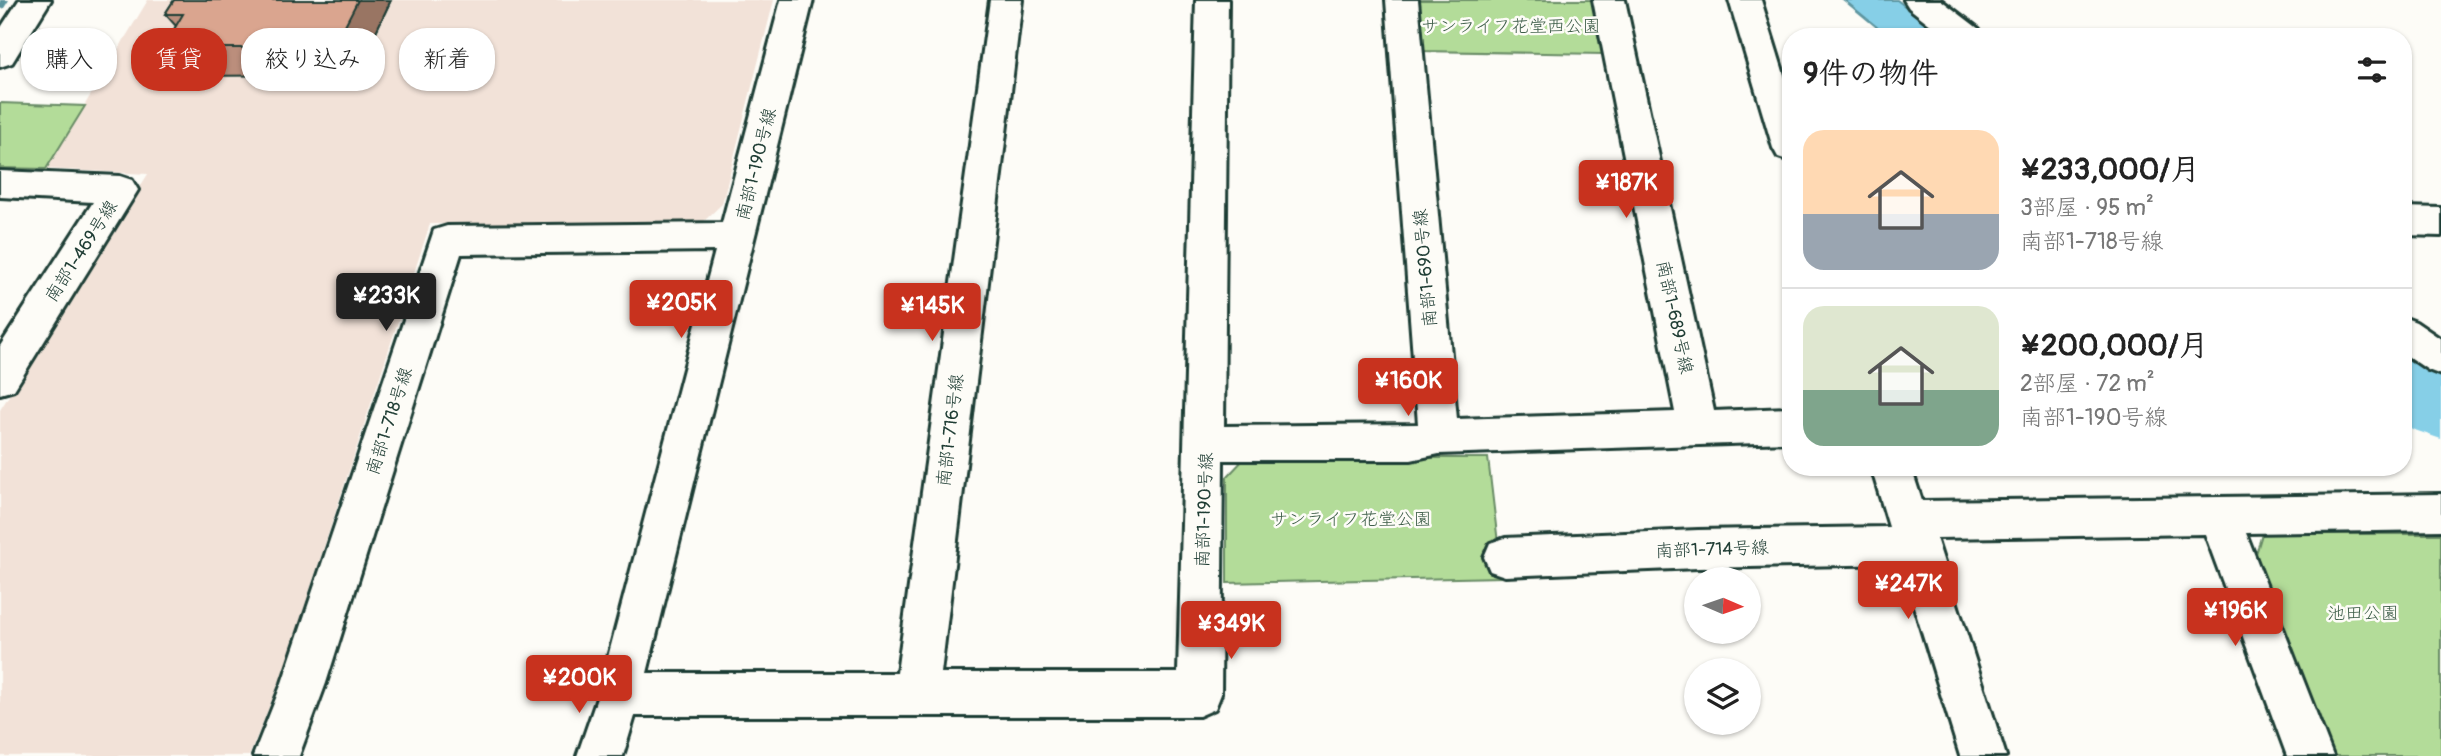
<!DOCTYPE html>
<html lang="ja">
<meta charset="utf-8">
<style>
:root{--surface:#fff;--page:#f6f6f6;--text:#222;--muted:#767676;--line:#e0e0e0;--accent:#c8321e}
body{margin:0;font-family:Pangolin,"Klee One",sans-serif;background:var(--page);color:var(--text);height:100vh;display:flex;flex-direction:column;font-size:26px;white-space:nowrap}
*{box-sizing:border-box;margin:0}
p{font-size:23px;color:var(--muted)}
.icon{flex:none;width:38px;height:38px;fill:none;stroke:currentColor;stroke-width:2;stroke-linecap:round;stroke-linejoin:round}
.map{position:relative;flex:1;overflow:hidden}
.sheet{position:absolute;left:1782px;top:28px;width:630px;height:448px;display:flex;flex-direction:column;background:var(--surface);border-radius:28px;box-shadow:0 2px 5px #0004}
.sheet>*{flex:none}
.banner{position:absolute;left:21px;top:28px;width:665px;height:63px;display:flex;gap:14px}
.needle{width:46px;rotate:92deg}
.tools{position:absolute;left:1684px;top:567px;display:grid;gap:14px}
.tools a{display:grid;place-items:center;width:77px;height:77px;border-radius:50%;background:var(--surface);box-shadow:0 2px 5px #0004;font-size:35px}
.price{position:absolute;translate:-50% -60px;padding:0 16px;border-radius:7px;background:var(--accent);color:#fff;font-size:23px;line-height:46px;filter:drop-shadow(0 2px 4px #0008)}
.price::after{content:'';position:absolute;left:50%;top:42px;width:21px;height:16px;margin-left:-10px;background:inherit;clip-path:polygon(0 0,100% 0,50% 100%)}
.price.current{background:#222;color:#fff}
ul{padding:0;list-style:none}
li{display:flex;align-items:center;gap:21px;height:175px;padding:0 21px}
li+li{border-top:2px solid var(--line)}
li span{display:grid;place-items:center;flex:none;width:196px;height:140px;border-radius:21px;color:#555}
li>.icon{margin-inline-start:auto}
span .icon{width:84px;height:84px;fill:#fffc;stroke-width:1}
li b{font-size:30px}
h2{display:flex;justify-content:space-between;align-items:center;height:84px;padding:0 21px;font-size:30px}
.tag{padding:0 24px;border-radius:28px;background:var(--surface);box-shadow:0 2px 5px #0004;font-size:24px;line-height:63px}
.tag.current{background:var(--accent);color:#fff}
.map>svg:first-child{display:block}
.built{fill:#f2e2d8}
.green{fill:#b3dc99;stroke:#698c66;stroke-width:2}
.water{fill:#86cfe7;stroke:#5d959f;stroke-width:2}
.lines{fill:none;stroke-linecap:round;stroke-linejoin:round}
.stream{fill:#5d959f;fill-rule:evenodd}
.river{fill:#86cfe7;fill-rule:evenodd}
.minor-casing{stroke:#1f3d34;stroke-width:6}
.minor{fill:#fdfcf7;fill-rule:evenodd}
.wall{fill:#bb8e7b;stroke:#1f3d34;stroke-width:2}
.shaded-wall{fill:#997464;stroke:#1f3d34;stroke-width:2}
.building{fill:#daa58f;stroke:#1f3d34;stroke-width:2}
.labels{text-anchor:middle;stroke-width:5;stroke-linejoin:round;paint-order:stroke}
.park-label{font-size:18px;fill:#3d5d48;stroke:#fdfcf7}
.street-label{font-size:18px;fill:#1f3d34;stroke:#fdfcf7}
</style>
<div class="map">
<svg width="2441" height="756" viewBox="0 0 2441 756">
<rect width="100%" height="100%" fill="#fdfcf7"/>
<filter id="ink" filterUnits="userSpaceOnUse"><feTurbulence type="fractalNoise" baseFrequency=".0143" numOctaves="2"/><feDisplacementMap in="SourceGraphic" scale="14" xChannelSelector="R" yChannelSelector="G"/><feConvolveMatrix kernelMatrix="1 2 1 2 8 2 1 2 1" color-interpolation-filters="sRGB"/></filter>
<g filter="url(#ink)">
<path class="built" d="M 148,0 L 774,0 L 722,204 L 703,222 L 430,224 L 281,678 L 249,756 L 0,756 L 0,410 L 148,174 L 46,169 Z"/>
<g class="green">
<path d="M 1416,0 L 1595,0 L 1603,54 L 1419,51 Z"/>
<path d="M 0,103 L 85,106 L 46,169 L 0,168 Z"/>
<path d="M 1245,458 L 1488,458 L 1502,577 L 1227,583 L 1227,477 Z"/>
<path d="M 2262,534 L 2441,534 L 2441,756 L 2333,756 L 2256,554 Z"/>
</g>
<path class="water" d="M 1844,0 L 1897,0 L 1944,37 L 1889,37 Z"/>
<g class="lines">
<path class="stream" d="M 0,0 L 9,0 L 4,8 L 0,9 Z"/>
<path class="river" d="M 2403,341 L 2431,351 L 2441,358 L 2441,439 L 2412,429 L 2403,421 Z"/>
<g class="minor-casing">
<g id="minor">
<path d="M 19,0 L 51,0 L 12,63 L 0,67 L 0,29 Z"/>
<path d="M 781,0 L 813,0 L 647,673 L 897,673 L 990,0 L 1022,0 L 941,673 L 1178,673 L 1196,0 L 1228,0 L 1224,426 L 1418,424 L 1386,0 L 1418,0 L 1457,419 L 1675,412 L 1593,0 L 1625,0 L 1714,411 L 1790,408 L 1790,442 L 1439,454 L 1411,460 L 1223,460 L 1221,694 L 1215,709 L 1199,716 L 635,716 L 623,756 L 577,756 L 598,695 L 715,251 L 461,254 L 326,683 L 299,756 L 253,756 L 282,683 L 434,230 L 447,226 L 722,223 Z"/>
<path d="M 1729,0 L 1761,0 L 1790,94 L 1790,161 L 1778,157 L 1773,148 Z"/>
<path d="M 1904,0 L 1941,0 L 1979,29 L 1984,37 L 1946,37 L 1909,8 Z"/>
<path d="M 0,171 L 120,176 L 132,180 L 138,190 L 14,390 L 0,394 L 0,346 L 93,202 L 0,197 Z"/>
<path d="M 2403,207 L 2441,208 L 2441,236 L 2403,235 Z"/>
<path d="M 2403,317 L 2416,322 L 2441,339 L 2441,375 L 2428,370 L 2403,353 Z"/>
<path d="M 1871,467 L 1911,467 L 1922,501 L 2441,494 L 2441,530 L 2246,533 L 2333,756 L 2287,756 L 2205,534 L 1936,538 L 2006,756 L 1960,756 L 1901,564 L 1698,568 L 1505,576 L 1490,571 L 1484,557 L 1490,543 L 1505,538 L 1698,530 L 1889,527 Z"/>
</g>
</g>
<use href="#minor" class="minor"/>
</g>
<path class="wall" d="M 174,0 L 391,0 L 363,59 L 348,69 L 329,75 L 188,76 L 163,48 L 176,26 L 165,14 Z"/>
<path class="shaded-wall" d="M 358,0 L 391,0 L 363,59 L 348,69 L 329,75 L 307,48 Z"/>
<path class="building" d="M 174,0 L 358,0 L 342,31 L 327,41 L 307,48 L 163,48 L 183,14 L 165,14 Z"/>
</g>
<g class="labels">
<g class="park-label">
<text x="1511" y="32">サンライフ花堂西公園</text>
<text x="1351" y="525">サンライフ花堂公園</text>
<text x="2363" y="619">池田公園</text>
</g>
<g class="street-label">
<text transform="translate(756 164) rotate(-76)" y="6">南部1-190号線</text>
<text transform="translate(81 251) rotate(-57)" y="6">南部1-469号線</text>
<text transform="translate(1425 268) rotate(-95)" y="6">南部1-690号線</text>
<text transform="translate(1675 317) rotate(78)" y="6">南部1-689号線</text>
<text transform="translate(389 421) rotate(-72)" y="6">南部1-718号線</text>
<text transform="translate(950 430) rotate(-83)" y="6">南部1-716号線</text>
<text transform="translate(1204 510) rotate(-88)" y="6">南部1-190号線</text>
<text transform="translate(1712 549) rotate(-2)" y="6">南部1-714号線</text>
</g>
</g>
</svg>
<div class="tools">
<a><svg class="needle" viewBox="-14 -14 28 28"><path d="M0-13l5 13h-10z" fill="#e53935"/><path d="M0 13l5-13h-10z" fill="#767676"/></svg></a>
<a><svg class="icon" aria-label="layers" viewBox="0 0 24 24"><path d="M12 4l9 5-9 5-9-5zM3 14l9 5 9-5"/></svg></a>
</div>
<b class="price" style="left:1626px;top:220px">¥187K</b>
<b class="price current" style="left:386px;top:333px">¥233K</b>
<b class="price" style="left:681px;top:340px">¥205K</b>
<b class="price" style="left:932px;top:343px">¥145K</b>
<b class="price" style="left:1408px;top:418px">¥160K</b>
<b class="price" style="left:1908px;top:621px">¥247K</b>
<b class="price" style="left:2235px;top:648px">¥196K</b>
<b class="price" style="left:1231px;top:661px">¥349K</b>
<b class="price" style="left:579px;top:715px">¥200K</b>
<div class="banner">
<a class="tag">購入</a>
<a class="tag current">賃貸</a>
<a class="tag">絞り込み</a>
<a class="tag">新着</a>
</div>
<section class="sheet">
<h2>9件の物件<svg class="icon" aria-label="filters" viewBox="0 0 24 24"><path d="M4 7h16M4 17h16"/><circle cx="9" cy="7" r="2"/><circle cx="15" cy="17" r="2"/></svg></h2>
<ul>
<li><span style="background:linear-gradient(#ffd9b3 60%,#9aa5b1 0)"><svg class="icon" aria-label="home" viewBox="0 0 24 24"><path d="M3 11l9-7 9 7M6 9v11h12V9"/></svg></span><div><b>¥233,000/月</b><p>3部屋 · 95 m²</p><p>南部1-718号線</p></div></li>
<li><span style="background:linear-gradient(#dfe7d0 60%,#7fa58c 0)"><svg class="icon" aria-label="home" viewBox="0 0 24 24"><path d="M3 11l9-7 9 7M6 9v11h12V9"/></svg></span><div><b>¥200,000/月</b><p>2部屋 · 72 m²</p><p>南部1-190号線</p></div></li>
</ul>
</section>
</div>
